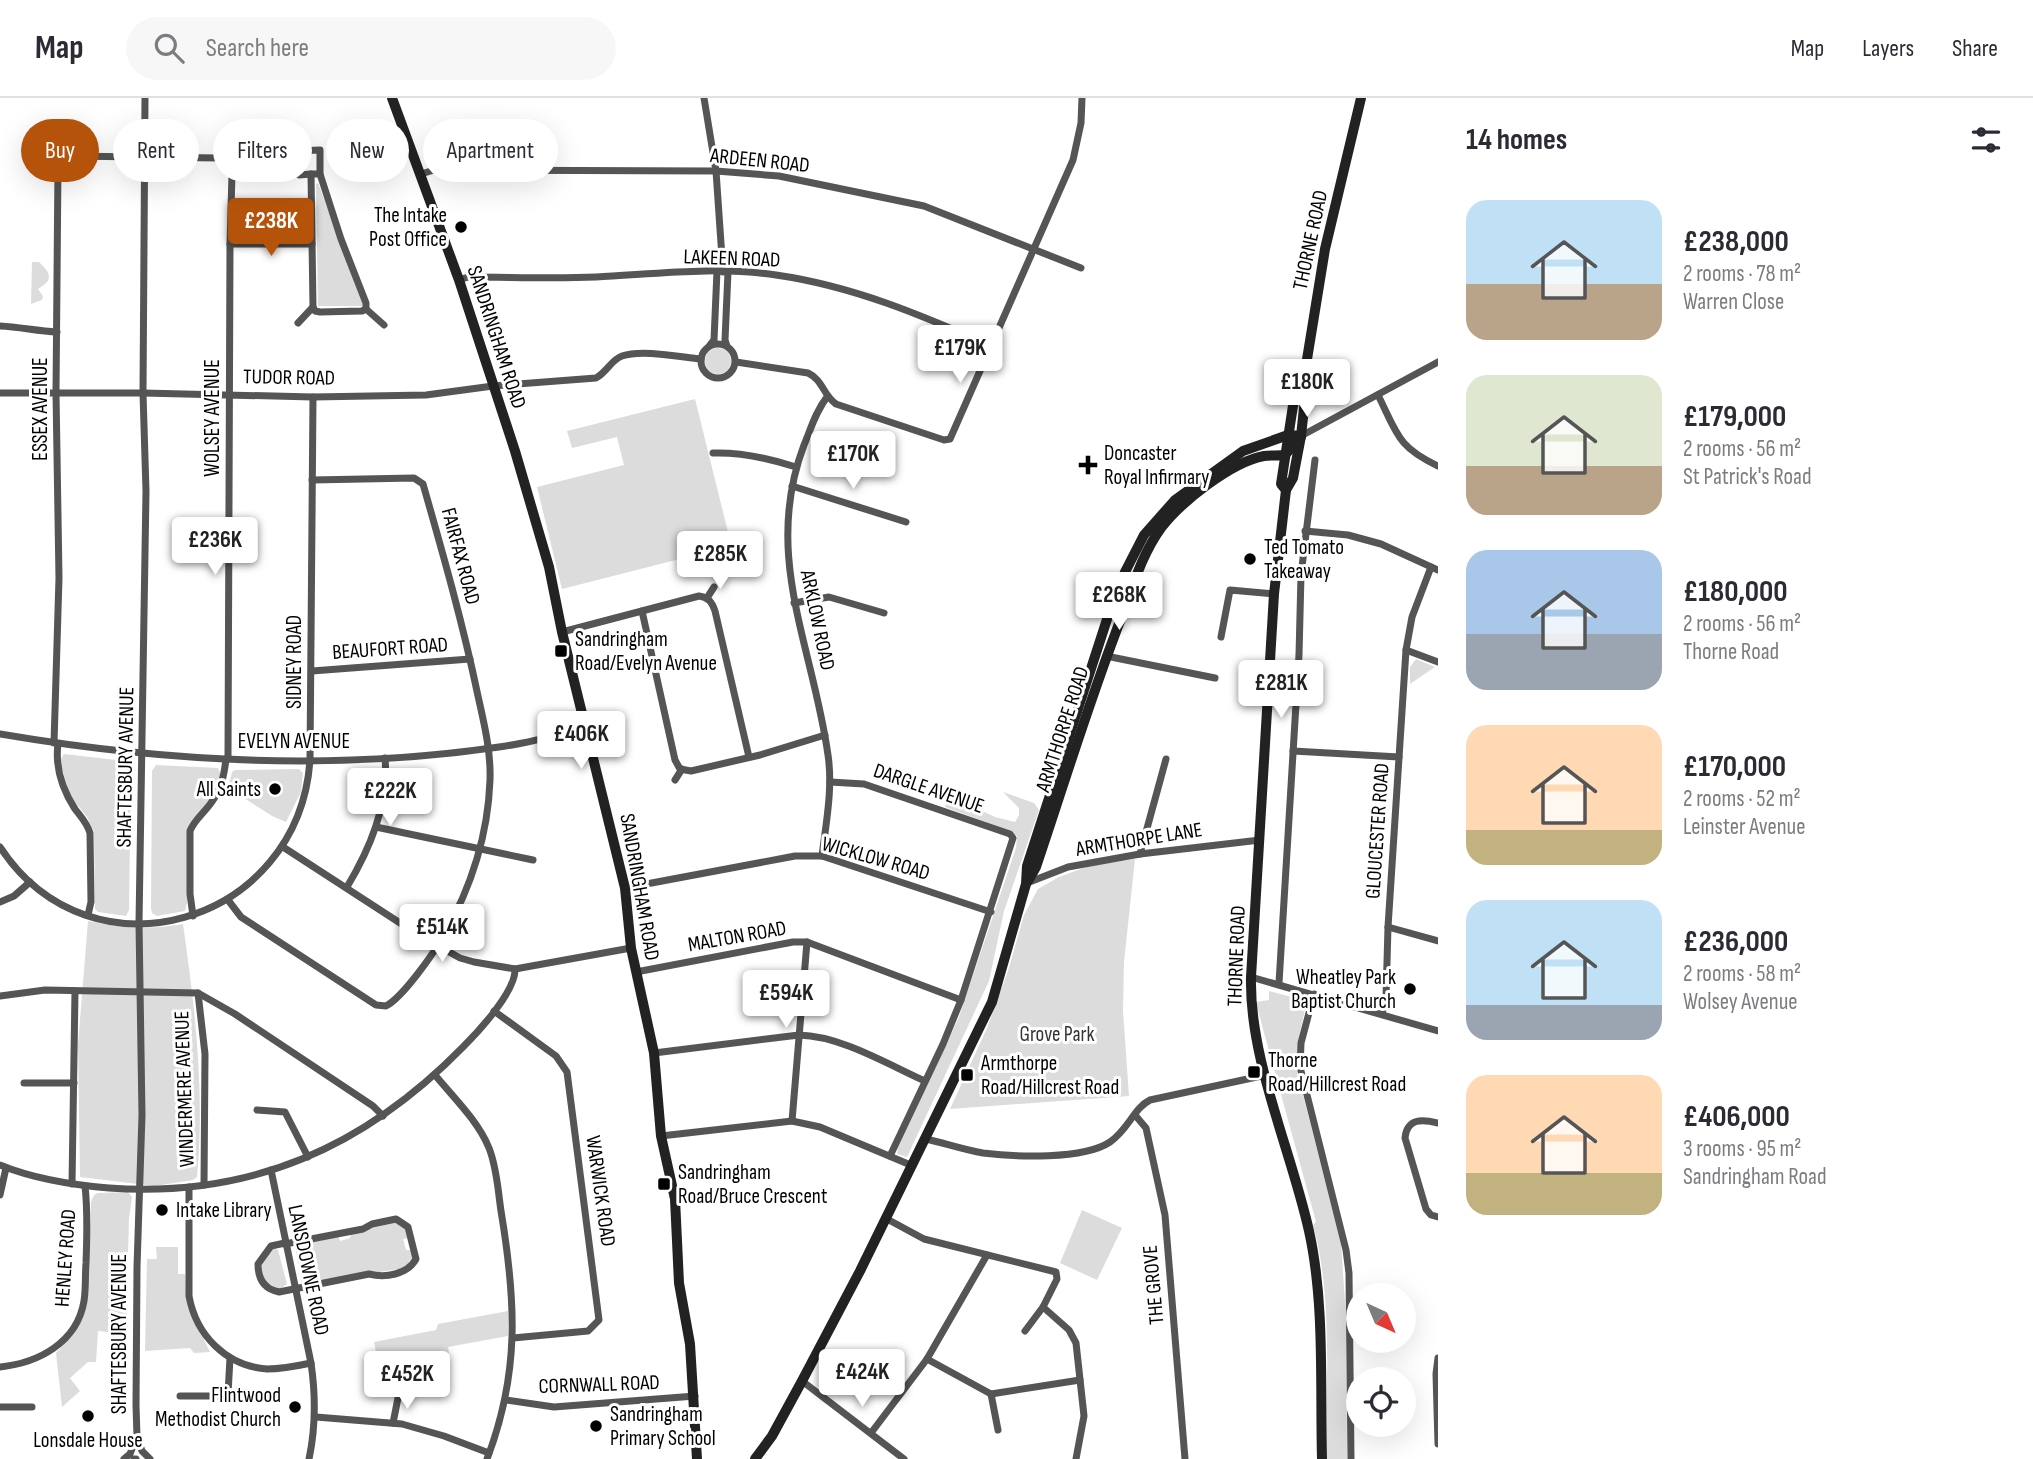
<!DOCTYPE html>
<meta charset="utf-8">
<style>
:root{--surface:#fff;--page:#f7f7f7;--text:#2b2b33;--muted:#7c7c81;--line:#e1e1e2;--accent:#b45309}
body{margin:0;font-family:"Sofia Sans Condensed",sans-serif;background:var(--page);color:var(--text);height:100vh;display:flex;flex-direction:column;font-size:26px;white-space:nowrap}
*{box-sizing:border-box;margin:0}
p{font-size:23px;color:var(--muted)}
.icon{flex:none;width:38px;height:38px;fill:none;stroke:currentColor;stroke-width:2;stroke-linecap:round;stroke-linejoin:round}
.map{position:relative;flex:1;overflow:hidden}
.drawer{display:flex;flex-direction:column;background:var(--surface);width:595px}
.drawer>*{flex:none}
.banner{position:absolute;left:21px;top:21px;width:665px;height:63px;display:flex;gap:14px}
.needle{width:46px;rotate:136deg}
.fabs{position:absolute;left:1346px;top:1185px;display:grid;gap:14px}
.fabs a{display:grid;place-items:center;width:70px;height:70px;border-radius:50%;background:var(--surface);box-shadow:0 7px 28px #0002;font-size:35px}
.price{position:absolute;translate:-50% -60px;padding:0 16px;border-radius:7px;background:#fff;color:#222;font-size:23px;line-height:46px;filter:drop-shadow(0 2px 4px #0008)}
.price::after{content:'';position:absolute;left:50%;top:42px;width:21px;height:16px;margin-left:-10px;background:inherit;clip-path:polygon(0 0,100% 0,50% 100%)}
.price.selected{background:var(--accent);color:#fff}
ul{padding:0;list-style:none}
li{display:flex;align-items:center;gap:21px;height:175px;padding:0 28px}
li span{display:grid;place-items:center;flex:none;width:196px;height:140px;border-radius:21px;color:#555}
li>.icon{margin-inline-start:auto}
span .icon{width:84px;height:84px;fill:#fffc;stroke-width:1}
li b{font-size:30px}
h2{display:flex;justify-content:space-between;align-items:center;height:84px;padding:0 28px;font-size:30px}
.tag{padding:0 24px;border-radius:32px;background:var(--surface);box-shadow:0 7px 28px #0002;font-size:24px;line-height:63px}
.tag.selected{background:var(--accent);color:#fff}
header{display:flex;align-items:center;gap:42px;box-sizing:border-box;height:98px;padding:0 35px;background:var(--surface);border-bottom:2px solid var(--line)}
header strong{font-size:33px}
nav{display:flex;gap:38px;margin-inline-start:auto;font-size:24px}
.search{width:490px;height:63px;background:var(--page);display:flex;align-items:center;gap:18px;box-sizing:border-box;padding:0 24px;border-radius:38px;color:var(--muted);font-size:26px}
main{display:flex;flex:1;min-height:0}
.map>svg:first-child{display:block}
.green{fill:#dcdcdc}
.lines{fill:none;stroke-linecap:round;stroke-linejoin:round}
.street{stroke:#555;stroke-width:7}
.secondary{stroke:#222;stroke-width:10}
.poi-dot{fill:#000;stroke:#fff;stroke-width:2.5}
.labels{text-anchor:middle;stroke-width:6;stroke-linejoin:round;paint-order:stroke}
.street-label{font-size:21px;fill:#000;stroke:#fff}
.poi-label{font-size:21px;fill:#000;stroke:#fff;text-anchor:start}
.park-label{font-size:21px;fill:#333;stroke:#fff}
</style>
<header>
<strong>Map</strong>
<div class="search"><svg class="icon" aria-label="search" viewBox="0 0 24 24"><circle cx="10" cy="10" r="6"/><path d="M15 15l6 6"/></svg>Search here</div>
<nav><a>Map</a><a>Layers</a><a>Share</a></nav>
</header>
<main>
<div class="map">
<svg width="1438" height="1361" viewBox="0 0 1438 1361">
<rect width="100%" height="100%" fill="#fff"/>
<g class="green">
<path d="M 318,85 L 363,205 L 362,208 L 318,208 L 316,86 Z"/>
<path d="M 32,164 L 39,164 C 52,176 53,182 38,191 L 43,198 L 42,202 L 31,206 Z"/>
<circle cx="718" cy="263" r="13"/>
<path d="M 695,301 L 729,438 L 719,451 L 562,491 L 537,389 L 624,367 L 617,339 L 572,350 L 567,333 Z"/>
<path d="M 1416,561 L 1435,569 L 1410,586 L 1410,569 Z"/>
<path d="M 64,656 L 125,663 L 131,669 L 129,812 L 126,818 L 98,814 L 95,811 L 94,734 L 87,719 L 69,696 L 60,663 Z"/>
<path d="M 156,667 L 218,670 L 221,677 L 214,696 L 188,735 L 187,805 L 185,813 L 157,818 L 152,815 L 151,810 L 152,673 Z"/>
<path d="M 299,671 L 303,675 L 301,694 L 286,724 L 272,718 L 228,690 L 232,674 L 235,672 Z"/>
<path d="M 1003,694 L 1034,705 L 1039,712 L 1004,813 L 989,883 L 907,1059 L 897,1056 L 898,1050 L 959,919 L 1016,750 L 1017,738 L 1011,733 L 945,709 L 949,697 L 995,719 L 1015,724 L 1019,717 L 1019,710 Z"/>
<path d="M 1135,761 L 1124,864 L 1123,913 L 1129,998 L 950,1011 L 987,930 L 1008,873 L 1024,817 L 1038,791 L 1059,779 L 1089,768 Z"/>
<path d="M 88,823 C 121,830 150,832 183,826 C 195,910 205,994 197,1079 L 193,1082 L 155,1088 L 80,1079 L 78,946 Z"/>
<path d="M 1269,893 L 1307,903 L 1298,942 L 1296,970 L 1341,1145 L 1346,1219 L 1347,1361 L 1326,1361 C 1326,1287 1333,1197 1313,1127 L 1316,1124 L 1257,909 L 1256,904 L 1269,902 Z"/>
<path d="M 128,1094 L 132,1099 L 129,1120 L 126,1236 L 98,1233 L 96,1264 L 88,1264 L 70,1280 L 80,1293 L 62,1309 L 56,1255 L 74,1236 L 88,1200 L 91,1104 L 94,1097 L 98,1095 Z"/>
<path d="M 1082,1112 L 1122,1130 L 1097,1182 L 1060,1165 Z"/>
<path d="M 393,1124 L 398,1125 L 407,1133 L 408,1140 L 403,1141 L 406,1152 L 411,1152 L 413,1159 L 404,1170 L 302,1187 L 295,1148 L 338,1138 L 340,1143 L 350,1140 L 351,1136 L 375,1128 Z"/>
<path d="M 156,1149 L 178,1149 L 178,1176 L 185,1176 L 188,1209 L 210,1254 L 194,1255 L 190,1250 L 145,1253 L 147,1161 L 157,1161 Z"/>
<path d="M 274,1150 L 278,1152 L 287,1186 L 280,1191 C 266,1186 262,1181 261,1165 Z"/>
<path d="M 508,1213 L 508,1238 L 448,1249 L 449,1255 L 379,1269 L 374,1244 L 436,1232 L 438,1226 Z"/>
</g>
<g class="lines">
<g class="street">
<path d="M 145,0 L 143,295 L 146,393 L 139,825 L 142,1017 L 137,1169 L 136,1307 L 137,1339 L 142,1353 L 150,1361"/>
<path d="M 704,0 L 716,73 L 723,174"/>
<path d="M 311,76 L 320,76 L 341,141 L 366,205 L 366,211 L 362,213 L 320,214 L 315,213 L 313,209 Z"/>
<path d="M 311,76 L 299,77 L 295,74 L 296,53 L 320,52 L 320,76"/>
<path d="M 421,76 L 434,72 L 716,73 L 779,78 L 924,108 L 1081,170"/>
<path d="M 230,146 L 312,146"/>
<path d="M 459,182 L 468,179 C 511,179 553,181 596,179 C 655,176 717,168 776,177 C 853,188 921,217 992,248"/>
<path d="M 366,211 L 384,227"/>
<path d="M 298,225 L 313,209"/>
<path d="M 0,228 C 20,229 37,233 57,234"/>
<circle cx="718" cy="263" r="17"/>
<path d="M 710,247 L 714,242 L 717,173"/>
<path d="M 727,248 L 725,242 L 728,174"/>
<path d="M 736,264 L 808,275 C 823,282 823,297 836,306 L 944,342 L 950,341 L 1073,62 L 1081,25 L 1082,0"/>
<path d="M 0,295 L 143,295 L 313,299 L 426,297 L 493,288 L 596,280 C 607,274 611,262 622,258 C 642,251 680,259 701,261"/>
<path d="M 1378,297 C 1397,335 1397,349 1438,368"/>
<path d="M 1301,338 L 1438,264"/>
<path d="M 713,355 C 742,354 768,360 796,369"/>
<path d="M 792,388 L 906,424"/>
<path d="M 1305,433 L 1348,437 L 1381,446 L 1438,472"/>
<path d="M 1431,469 L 1412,519 L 1406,552 L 1438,564"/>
<path d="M 707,500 L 714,489"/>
<path d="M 794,505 L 829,499 L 884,515"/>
<path d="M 642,513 L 675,662 L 680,671 L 691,673 L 760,657 L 825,637"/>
<path d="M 562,534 L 699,498 C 708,499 712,504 715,513 L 749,659"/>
<path d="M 1221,539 L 1230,492 L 1274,496"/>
<path d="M 1106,558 L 1215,580"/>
<path d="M 312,573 L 470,561"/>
<path d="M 0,636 C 164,664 334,673 499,649 C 529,645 558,637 587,630"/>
<path d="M 54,645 L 59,480 L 56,295 L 58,67 L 68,58 L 219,60 L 230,68 L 232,76 L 230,146 L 228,661"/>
<path d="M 58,646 C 55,669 62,691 75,711 C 81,719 87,725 90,735 L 91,804 L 88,817"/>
<path d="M 1293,653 L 1399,659"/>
<path d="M 675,682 L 682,671"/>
<path d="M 830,684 L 864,686 L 1010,736 L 1013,740 L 961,902 L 943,946 L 890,1058"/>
<path d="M 376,729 L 533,762"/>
<path d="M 0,749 C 91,888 299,826 310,662 L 313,299"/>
<path d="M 283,749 L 417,836 L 460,860 L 474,864 L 515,871 L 631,850"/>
<path d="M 1140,756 L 1166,661"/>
<path d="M 822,758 C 826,725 833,690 828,657 C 813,548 762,458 804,347 C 811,330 816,313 827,299"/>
<path d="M 1027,785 L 1068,769 L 1140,756 L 1260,742"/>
<path d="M 347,789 C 370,751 389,704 385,660"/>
<path d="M 625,790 L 795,758 L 822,758 L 991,814"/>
<path d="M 228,802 L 241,819 L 376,907 L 386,908 C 403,899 433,856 443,839 C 471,790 488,739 490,682 C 491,653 484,625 478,598 C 463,526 443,456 423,386 L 414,380 L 312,382"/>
<path d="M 0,804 L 14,798 L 30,784"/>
<path d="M 193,818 L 190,796 L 190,733 C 194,722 204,715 211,705 C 221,692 224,678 226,661"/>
<path d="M 1388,829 L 1438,843"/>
<path d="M 636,874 L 793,844 L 807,844 L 961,902"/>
<path d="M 1251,879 L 1438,933"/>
<path d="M 1279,885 L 1299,557 L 1301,477 L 1315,362"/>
<path d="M 198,895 L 205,956 L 204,1087"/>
<path d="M 1314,896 L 1301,945 L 1300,969 L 1346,1152 L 1349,1175 L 1351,1361"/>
<path d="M 0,898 L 45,892 L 198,895 L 235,916 L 373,1008 L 383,1018"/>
<path d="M 494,913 L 556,958 L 567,974 L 599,1222 L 588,1233 L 513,1240"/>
<path d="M 1382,916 L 1386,899 L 1388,829 L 1406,552"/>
<path d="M 654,955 L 799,937 C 841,938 887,966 925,983"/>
<path d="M 435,977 C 454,1000 478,1023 489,1050 C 497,1070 498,1093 501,1113 C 516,1203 520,1275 487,1361"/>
<path d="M 24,985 L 74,985"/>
<path d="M 257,1012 L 285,1014 L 308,1059"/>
<path d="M 1135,1017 L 1146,1030 L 1165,1117 L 1185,1361"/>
<path d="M 792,1023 L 807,844"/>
<path d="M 1438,1025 C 1422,1021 1407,1020 1405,1040 L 1426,1111 L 1431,1117 L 1438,1119"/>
<path d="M 661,1038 L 792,1023 L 820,1029 L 913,1068"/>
<path d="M 926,1041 C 944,1045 964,1052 983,1055 C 1015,1059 1083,1062 1110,1044 C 1128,1032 1134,1010 1150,1002 L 1266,977"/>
<path d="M 0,1067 C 34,1081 73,1087 109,1090 C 251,1100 365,1049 463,949 C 479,933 516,893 515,871"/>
<path d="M 271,1072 L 311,1265 C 316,1299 316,1328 309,1361"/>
<path d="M 72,1086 L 75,893"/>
<path d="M 189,1089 L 189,1198 C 196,1237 226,1268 267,1271 C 282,1271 297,1268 311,1265"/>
<path d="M 0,1097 L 6,1070"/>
<path d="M 887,1121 L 924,1141 L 1056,1174 L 1057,1181 L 1043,1209 L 1069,1232 L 1076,1245 L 1084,1318 L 1076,1361"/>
<path d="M 285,1145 L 271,1148 L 258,1166 C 258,1181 264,1191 279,1194 L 369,1176 C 385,1180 407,1177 416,1161 L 408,1129 L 396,1121 L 372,1126 L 363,1131 L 285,1146"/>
<path d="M 1025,1233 L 1043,1209"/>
<path d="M 1438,1260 L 1436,1276 L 1438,1346"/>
<path d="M 927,1261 L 991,1296 L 1080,1282"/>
<path d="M 0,1269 C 38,1265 77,1245 84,1203 C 86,1191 85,1177 86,1165 C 87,1139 88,1114 85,1088"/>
<path d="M 802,1283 L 904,1361"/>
<path d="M 991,1296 L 998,1332"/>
<path d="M 180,1298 L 225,1298 L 228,1296 L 230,1260"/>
<path d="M 506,1302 L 554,1309 L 695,1298"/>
<path d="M 0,1309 L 32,1309"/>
<path d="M 316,1319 L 402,1326 L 444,1338 L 489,1355"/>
<path d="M 393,1325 L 401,1285 L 400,1273"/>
<path d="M 871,1335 L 927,1261 L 987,1157"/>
<path d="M 124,1361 L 130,1356 L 136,1340"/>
<path d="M 134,1361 L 136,1361"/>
</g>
<g class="secondary">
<path d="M 392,0 L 459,182 L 515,353 L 549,469 L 562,534 L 625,790 L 631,850 L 654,955 L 661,1038 L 675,1101 L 679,1185 L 690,1246 L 697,1361"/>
<path d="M 1286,392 L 1281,386 L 1294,301 L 1302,292"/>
<path d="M 1028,783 L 1036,769 C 1064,686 1090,600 1122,518 C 1133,488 1142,456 1161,430 C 1181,404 1231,364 1264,358 C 1271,357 1278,358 1285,357 L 1301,339"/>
<path d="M 755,1361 L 772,1338 L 802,1283 L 860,1173 L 992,904 L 1026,786 L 1027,768 L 1110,512 L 1125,474 L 1144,437 L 1175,402 L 1243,353 L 1288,337 L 1301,338"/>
<path d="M 1322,1361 C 1320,1287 1325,1205 1309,1133 C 1291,1052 1249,961 1251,879 L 1274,496 L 1286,392 L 1293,380 L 1301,338 L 1305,301 L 1302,292 L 1325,151 L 1361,0"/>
</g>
</g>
<g class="poi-dot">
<circle cx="461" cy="129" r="7"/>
<path d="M1084.5 356.5h7v7h7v7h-7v7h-7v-7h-7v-7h7z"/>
<circle cx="1250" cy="461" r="7"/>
<rect x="554" y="546" width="14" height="14" rx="3.5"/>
<circle cx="275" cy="691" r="7"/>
<circle cx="1410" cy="891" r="7"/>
<rect x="1247" y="967" width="14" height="14" rx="3.5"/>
<rect x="960" y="970" width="14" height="14" rx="3.5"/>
<rect x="657" y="1079" width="14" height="14" rx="3.5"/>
<circle cx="162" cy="1112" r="7"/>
<circle cx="295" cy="1309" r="7"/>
<circle cx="88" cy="1318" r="7"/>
<circle cx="596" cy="1328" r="7"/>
</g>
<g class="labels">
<g class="street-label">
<text transform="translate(760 62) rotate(6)" y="7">ARDEEN ROAD</text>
<text transform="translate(1310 142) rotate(-78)" y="7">THORNE ROAD</text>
<text transform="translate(732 160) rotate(2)" y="7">LAKEEN ROAD</text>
<text transform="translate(497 239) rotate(72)" y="7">SANDRINGHAM ROAD</text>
<text transform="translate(289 279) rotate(1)" y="7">TUDOR ROAD</text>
<text transform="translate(40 311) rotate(-90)" y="7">ESSEX AVENUE</text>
<text transform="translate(212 320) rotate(-90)" y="7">WOLSEY AVENUE</text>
<text transform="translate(461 458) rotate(75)" y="7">FAIRFAX ROAD</text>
<text transform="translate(818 522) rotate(78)" y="7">ARKLOW ROAD</text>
<text transform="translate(390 550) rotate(-4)" y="7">BEAUFORT ROAD</text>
<text transform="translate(294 564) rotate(-90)" y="7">SIDNEY ROAD</text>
<text transform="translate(1062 631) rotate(-72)" y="7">ARMTHORPE ROAD</text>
<text x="294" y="650">EVELYN AVENUE</text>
<text transform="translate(125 669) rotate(-89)" y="7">SHAFTESBURY AVENUE</text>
<text transform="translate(929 690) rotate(19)" y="7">DARGLE AVENUE</text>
<text transform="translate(1377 733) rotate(-86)" y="7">GLOUCESTER ROAD</text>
<text transform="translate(1139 741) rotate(-9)" y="7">ARMTHORPE LANE</text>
<text transform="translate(876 760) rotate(16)" y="7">WICKLOW ROAD</text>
<text transform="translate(640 789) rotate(80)" y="7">SANDRINGHAM ROAD</text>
<text transform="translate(737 838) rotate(-10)" y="7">MALTON ROAD</text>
<text transform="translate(1236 858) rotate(-88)" y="7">THORNE ROAD</text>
<text transform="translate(184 991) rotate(-92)" y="7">WINDERMERE AVENUE</text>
<text transform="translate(601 1093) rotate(82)" y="7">WARWICK ROAD</text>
<text transform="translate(65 1160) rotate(-86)" y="7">HENLEY ROAD</text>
<text transform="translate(309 1172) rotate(78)" y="7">LANSDOWNE ROAD</text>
<text transform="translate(1153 1187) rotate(-95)" y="7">THE GROVE</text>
<text transform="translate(119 1236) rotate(-90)" y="7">SHAFTESBURY AVENUE</text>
<text transform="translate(599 1286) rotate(-2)" y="7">CORNWALL ROAD</text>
</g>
<g class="poi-label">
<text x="447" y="124" text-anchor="end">The Intake<tspan x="447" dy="24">Post Office</tspan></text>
<text x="1104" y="362">Doncaster<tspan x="1104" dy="24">Royal Infirmary</tspan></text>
<text x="1264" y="456">Ted Tomato<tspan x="1264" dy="24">Takeaway</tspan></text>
<text x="575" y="548">Sandringham<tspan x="575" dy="24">Road/Evelyn Avenue</tspan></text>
<text x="261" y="698" text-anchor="end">All Saints</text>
<text x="1396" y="886" text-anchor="end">Wheatley Park<tspan x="1396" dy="24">Baptist Church</tspan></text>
<text x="1268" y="969">Thorne<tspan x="1268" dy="24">Road/Hillcrest Road</tspan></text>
<text x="981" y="972">Armthorpe<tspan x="981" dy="24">Road/Hillcrest Road</tspan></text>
<text x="678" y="1081">Sandringham<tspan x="678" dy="24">Road/Bruce Crescent</tspan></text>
<text x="176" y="1119">Intake Library</text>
<text x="281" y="1304" text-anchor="end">Flintwood<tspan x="281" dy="24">Methodist Church</tspan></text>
<text x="610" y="1323">Sandringham<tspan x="610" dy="24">Primary School</tspan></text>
<text x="88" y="1349" text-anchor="middle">Lonsdale House</text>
</g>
<g class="park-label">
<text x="1057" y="943">Grove Park</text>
</g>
</g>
</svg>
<div class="fabs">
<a><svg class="needle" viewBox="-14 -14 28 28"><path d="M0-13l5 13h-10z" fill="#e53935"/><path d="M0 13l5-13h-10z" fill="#7c7c81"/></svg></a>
<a><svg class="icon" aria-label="locate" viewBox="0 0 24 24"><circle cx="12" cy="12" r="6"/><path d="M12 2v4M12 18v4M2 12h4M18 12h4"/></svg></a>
</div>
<b class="price selected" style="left:271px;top:160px">£238K</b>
<b class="price" style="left:960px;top:287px">£179K</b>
<b class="price" style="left:1307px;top:321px">£180K</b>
<b class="price" style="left:853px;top:393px">£170K</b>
<b class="price" style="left:215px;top:479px">£236K</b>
<b class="price" style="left:720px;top:493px">£285K</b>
<b class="price" style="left:1119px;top:534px">£268K</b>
<b class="price" style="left:1281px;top:622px">£281K</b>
<b class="price" style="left:581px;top:673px">£406K</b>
<b class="price" style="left:390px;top:730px">£222K</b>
<b class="price" style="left:442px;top:866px">£514K</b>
<b class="price" style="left:786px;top:932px">£594K</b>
<b class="price" style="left:862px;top:1311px">£424K</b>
<b class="price" style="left:407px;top:1313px">£452K</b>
<div class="banner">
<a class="tag selected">Buy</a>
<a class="tag">Rent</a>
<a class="tag">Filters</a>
<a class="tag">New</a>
<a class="tag">Apartment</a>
</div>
</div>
<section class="drawer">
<h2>14 homes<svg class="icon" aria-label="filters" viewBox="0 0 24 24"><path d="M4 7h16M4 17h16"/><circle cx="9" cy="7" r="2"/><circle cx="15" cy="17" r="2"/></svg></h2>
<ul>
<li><span style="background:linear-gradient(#bfe0f5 60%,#b9a48a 0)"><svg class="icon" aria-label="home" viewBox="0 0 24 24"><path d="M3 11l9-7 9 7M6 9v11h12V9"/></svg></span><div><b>£238,000</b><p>2 rooms · 78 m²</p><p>Warren Close</p></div></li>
<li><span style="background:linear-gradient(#dfe7d0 65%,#b9a48a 0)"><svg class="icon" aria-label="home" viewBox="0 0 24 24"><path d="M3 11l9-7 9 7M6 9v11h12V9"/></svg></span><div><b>£179,000</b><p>2 rooms · 56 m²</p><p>St Patrick's Road</p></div></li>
<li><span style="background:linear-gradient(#a9c7e8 60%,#9aa5b1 0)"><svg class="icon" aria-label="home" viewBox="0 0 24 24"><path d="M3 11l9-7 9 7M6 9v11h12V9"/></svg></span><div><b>£180,000</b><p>2 rooms · 56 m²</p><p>Thorne Road</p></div></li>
<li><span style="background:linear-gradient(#ffd9b3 75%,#c2b280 0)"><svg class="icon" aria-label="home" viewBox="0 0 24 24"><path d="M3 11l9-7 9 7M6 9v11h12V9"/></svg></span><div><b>£170,000</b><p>2 rooms · 52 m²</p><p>Leinster Avenue</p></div></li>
<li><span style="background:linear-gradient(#bfe0f5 75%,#9aa5b1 0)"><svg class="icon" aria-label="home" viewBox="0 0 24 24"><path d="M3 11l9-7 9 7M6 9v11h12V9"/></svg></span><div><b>£236,000</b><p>2 rooms · 58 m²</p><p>Wolsey Avenue</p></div></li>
<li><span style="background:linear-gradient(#ffd9b3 70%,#c2b280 0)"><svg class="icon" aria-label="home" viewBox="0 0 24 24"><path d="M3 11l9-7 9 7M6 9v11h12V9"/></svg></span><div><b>£406,000</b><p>3 rooms · 95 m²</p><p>Sandringham Road</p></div></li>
</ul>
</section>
</main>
